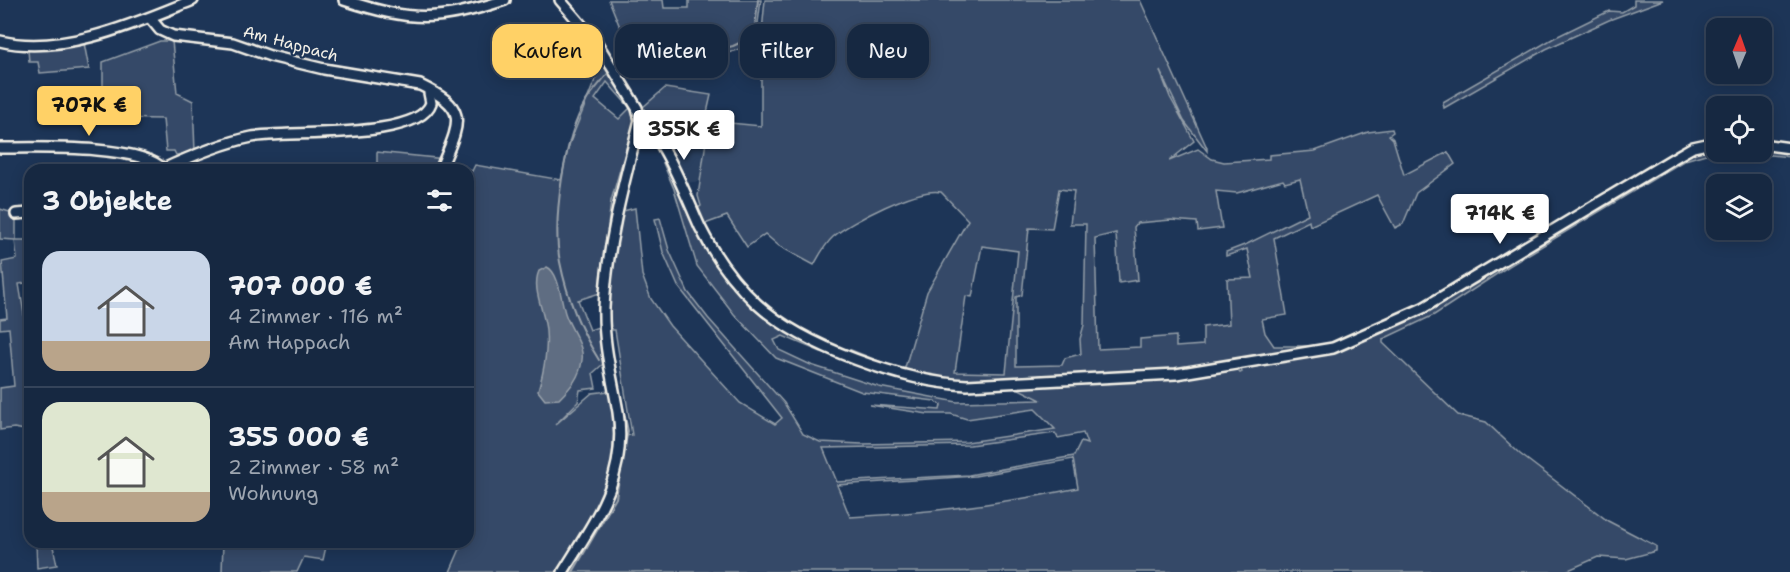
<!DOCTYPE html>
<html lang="de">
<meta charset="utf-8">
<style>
:root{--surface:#162841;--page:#1f3048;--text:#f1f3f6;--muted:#9ea6b1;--line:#35445a;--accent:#ffd166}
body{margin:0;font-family:"Shantell Sans",sans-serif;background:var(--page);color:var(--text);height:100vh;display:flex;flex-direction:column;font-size:22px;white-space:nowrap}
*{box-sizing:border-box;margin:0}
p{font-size:20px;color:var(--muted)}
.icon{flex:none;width:33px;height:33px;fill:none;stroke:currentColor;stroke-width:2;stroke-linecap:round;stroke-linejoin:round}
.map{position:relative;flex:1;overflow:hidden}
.side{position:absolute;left:24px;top:164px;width:450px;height:384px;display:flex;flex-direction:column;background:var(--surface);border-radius:18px;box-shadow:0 3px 15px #0003,0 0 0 2px var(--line)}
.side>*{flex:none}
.top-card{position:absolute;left:492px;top:24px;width:570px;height:54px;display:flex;gap:12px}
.needle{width:39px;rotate:2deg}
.fabs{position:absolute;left:1706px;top:18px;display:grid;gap:12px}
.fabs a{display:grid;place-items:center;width:66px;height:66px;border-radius:12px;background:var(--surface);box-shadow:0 3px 15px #0003,0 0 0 2px var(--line);font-size:30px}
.price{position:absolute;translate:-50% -51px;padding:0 14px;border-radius:6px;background:#fff;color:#222;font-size:20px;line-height:39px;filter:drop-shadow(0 2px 3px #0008)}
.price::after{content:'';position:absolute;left:50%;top:36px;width:18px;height:14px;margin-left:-9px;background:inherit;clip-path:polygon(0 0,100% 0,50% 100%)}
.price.active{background:var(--accent);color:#111}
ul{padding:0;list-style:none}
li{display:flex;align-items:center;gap:18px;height:150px;padding:0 18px}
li+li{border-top:2px solid var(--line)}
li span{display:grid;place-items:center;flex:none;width:168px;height:120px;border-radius:18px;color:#555}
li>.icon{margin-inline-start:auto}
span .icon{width:72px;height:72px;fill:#fffc;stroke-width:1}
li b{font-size:26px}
h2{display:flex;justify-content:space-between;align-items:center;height:72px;padding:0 18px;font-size:26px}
.chip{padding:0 21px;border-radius:18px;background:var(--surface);box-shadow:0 3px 15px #0003,0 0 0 2px var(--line);font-size:21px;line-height:54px}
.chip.active{background:var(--accent);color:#111}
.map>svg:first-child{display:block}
.built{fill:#2a4060}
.green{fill:#354a67;stroke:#949ea8;stroke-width:1.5;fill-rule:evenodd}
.water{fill:#5e6d82;stroke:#9aa2ab;stroke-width:1.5}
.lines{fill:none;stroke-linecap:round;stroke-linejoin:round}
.stream{stroke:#9aa2ab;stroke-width:2}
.minor-casing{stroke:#f4f1e8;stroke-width:14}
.minor{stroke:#1d3557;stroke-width:9}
.labels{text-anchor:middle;stroke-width:4.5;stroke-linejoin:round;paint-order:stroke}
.street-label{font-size:16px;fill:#f4f1e8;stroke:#1d3557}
</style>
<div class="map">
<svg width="1790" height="572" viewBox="0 0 1790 572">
<rect width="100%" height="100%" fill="#1d3557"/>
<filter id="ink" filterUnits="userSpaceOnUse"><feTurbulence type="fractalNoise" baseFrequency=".0167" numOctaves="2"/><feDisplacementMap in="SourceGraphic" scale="12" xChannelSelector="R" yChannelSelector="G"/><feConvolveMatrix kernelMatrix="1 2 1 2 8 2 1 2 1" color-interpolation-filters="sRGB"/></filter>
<g filter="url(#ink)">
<path class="built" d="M 683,138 L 706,140 L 701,181 L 685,183 L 664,145 Z"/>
<g class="green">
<path d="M 609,0 L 663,0 L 664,8 L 689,8 L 689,0 L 761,0 L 756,38 C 739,55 708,57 686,60 L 686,55 L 632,57 Z"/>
<path d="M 765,0 L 1140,0 L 1207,148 L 1207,151 L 1184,121 L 1160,71 L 1170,97 L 1194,141 L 1169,161 L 1198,149 L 1212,159 L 1224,162 L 1269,159 L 1269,155 L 1315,151 L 1368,132 L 1392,129 L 1393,132 L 1389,135 L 1393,139 L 1404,175 L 1448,152 L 1455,164 L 1416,193 L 1403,224 L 1395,228 L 1377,195 L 1310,226 L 1309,221 L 1274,238 L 1287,315 L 1262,319 L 1265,333 L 1274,346 L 1316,346 L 1177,372 L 972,383 L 913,377 L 852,353 L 851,350 L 904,371 L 927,292 L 968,220 L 941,192 C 918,187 850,222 833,237 C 825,244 819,256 814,265 L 779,246 L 765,234 L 747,247 L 727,216 L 702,225 L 695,210 L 701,206 L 698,196 L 709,121 L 761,126 L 761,42 ZM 1300,179 L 1308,214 L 1247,244 L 1226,252 L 1226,256 L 1247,249 L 1253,278 L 1227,279 L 1229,324 L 1203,327 L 1203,345 L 1176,347 L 1176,336 L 1140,339 L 1140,347 L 1098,349 L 1095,238 L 1116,233 L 1119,283 L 1138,280 L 1134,227 L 1137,223 L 1171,220 L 1197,222 L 1198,231 L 1222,228 L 1216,191 L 1237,193 L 1283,180 L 1285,183 ZM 1059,189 L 1074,191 L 1070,224 L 1086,224 L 1084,325 L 1080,339 L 1081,354 L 1065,358 L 1062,365 L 1016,366 L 1016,297 L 1022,295 L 1029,228 L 1052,229 ZM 982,246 L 1018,251 L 1006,373 L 955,372 L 966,296 L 972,297 Z"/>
<path d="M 1634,0 L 1663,0 L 1609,20 L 1546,49 L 1444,108 L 1443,102 L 1554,38 L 1609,11 L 1622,12 L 1634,5 Z"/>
<path d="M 160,41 L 172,41 L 177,93 L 193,101 L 195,152 L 176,155 L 174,151 L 166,151 L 163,119 L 103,118 L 103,62 Z"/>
<path d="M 84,43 L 89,69 L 40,73 L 38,62 L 29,62 L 28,50 Z"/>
<path d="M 603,60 L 628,102 L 634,121 L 611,201 L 600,293 L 578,300 L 590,330 L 601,326 L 603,364 L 593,373 L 596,388 L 580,390 L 578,402 L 555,425 L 592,393 L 609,391 C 625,474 598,506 557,572 L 450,572 L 463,542 L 468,542 L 469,527 L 468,170 L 377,169 L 377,152 L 445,159 L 444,161 L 472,171 L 475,165 L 561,180 L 569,145 ZM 607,82 L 630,108 L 619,119 L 595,99 Z"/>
<path d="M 665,88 L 711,95 L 701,139 L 683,138 L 664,145 L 642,108 Z"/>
<path d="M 1716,141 L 1716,152 L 1725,152 L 1709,153 L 1685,160 L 1509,266 L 1434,315 L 1383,339 L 1383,343 L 1458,415 L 1486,422 L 1520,454 L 1608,521 L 1656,546 L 1656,551 L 1626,559 L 1598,557 L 1564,572 L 567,572 L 610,502 L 618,474 L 622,436 L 632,435 L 615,330 L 607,330 L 606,310 L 619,212 L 635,208 L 642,275 L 651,299 L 670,326 L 740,403 L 775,424 L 782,418 L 678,286 L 663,252 L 655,219 L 660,218 L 669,250 L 688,292 L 708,318 L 784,403 L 803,434 L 820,442 L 862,444 L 967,442 L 1055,429 L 1035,409 L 967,419 L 951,414 L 928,414 L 870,405 L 940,410 L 941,405 L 935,401 L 862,392 L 776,358 L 734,314 L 697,266 L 674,189 L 663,163 L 666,162 L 687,202 L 752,302 L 823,346 L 821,352 L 783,336 L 774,340 L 779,350 L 811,365 L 879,387 L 957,402 L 1041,400 L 1011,385 L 1235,367 L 1240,373 L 1242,372 L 1240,366 L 1298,357 L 1391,325 L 1680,155 ZM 1055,433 L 1058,438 L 1083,433 L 1087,444 L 1081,442 L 1074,456 L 969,475 L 837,482 L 823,448 L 970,445 ZM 1073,459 L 1078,488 C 1002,504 928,513 850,517 L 837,485 L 975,476 Z"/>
<path d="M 1761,144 L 1790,148 L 1790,157 L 1742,152 L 1761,152 Z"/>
<path d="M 0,209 L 16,214 L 16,240 L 30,240 L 30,282 L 19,284 L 30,350 L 30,431 L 14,428 L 0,430 L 0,388 L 14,386 L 9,328 L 0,329 L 0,319 L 7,318 L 2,262 L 17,259 L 15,240 L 0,239 Z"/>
<path d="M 36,542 L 52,542 L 57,565 L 37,568 Z"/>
<path d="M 223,542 L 327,542 L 323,560 L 304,557 L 297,572 L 222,572 Z"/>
</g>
<path class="water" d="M 547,267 C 559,272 561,300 565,313 C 569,327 585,346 582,360 C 580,377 571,387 559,399 L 545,400 L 538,391 C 544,371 548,352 546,331 C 545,312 531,289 539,271 Z"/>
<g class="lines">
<g class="stream">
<path d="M 617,65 L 630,57 L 697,55 L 733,46 L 750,38 L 755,28 L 758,0"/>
<path d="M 599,360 C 580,330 567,297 560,262 C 552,221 564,137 586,101 C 593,91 601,82 609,72"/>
<path d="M 615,370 L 628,431 L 623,454"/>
<path d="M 573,572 L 616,498 L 622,459"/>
</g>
<g class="minor-casing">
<g id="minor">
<path d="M 344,0 C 412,22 437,22 505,0"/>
<path d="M 560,0 L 597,43 L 637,108 L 640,120 C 624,182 607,243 604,308 C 603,344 612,377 618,412 C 628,477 595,520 563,572"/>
<path d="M 150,18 L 160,30 L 173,36 L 233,43 L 270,56 L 324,69 L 420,85 C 465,107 463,117 443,163"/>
<path d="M 0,41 C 63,56 136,23 193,0"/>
<path d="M 640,120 C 663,134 688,201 700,227 C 714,255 733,282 757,304 C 804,347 904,382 967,385 L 1176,374 L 1333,348 L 1423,308 L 1679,155 L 1693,147 L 1716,142"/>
<path d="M 1761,144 L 1790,148"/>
<path d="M 0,148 C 35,148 140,144 163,169"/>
<path d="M 161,170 C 189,157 222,143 252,137 C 286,130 418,141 431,103 L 429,93"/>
<path d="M 16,214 L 30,213"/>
</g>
</g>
<use href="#minor" class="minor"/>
</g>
</g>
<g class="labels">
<g class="street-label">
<text transform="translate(291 43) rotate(15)" y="6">Am Happach</text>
</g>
</g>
</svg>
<div class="fabs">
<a><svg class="needle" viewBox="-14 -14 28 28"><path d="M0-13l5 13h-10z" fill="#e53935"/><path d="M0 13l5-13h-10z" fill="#9ea6b1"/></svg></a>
<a><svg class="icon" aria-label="locate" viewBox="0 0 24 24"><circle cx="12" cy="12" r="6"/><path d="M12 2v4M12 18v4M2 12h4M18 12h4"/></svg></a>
<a><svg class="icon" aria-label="layers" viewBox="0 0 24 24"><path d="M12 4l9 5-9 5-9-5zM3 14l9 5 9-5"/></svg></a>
</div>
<b class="price active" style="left:89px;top:137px">707K €</b>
<b class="price" style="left:684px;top:161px">355K €</b>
<b class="price" style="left:1500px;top:245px">714K €</b>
<div class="top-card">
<a class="chip active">Kaufen</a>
<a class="chip">Mieten</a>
<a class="chip">Filter</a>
<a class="chip">Neu</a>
</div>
<section class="side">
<h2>3 Objekte<svg class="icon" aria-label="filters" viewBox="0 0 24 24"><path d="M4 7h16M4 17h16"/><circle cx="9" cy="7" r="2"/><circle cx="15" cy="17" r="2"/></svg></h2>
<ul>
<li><span style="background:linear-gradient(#c9d6e8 75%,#b9a48a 0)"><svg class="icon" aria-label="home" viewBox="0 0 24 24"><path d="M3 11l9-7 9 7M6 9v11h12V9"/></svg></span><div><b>707 000 €</b><p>4 Zimmer · 116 m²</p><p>Am Happach</p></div></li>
<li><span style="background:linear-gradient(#dfe7d0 75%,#b9a48a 0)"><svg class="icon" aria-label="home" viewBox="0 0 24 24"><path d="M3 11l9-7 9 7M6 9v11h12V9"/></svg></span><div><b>355 000 €</b><p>2 Zimmer · 58 m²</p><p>Wohnung</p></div></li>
</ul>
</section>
</div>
